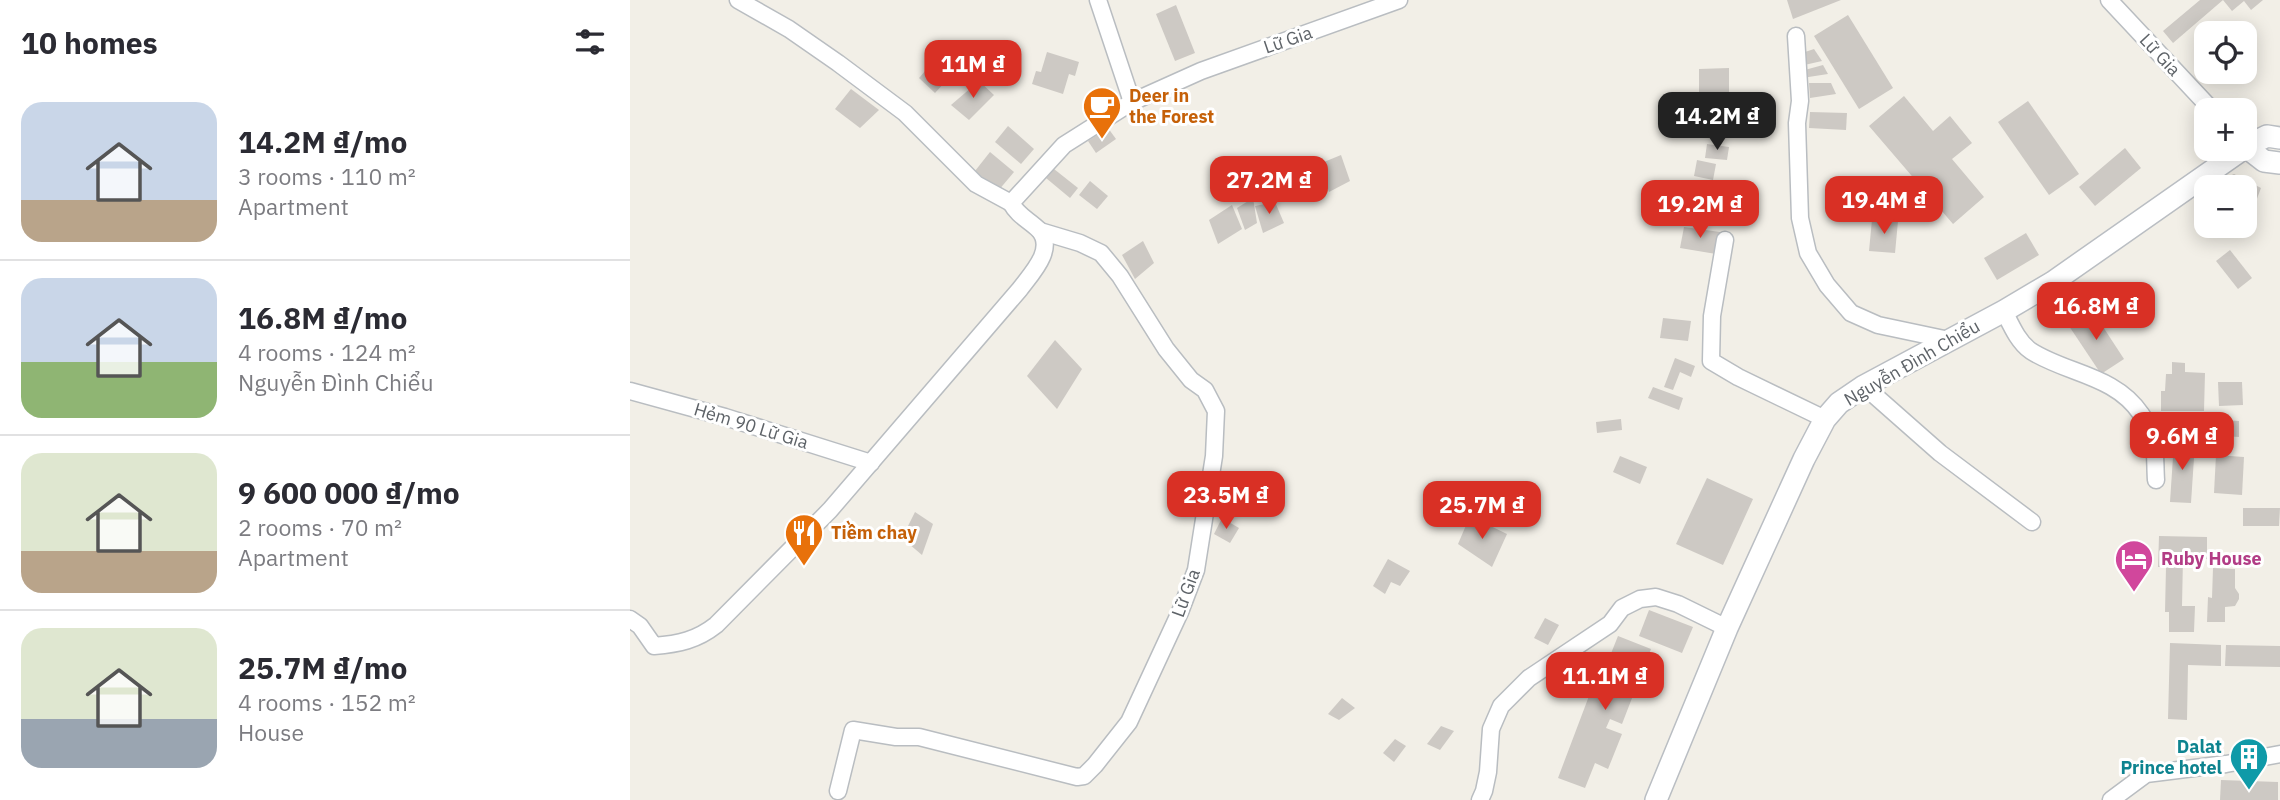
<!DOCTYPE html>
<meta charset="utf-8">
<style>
:root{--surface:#fff;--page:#f7f7f7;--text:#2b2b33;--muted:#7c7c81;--line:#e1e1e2;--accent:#d93025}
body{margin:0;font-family:"IBM Plex Sans",sans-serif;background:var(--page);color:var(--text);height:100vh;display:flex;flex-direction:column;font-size:26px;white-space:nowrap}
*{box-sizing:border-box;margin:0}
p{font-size:23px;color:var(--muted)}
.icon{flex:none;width:38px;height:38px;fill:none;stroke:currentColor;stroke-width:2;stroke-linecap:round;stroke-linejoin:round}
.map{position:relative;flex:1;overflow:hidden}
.drawer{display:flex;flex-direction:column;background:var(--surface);width:630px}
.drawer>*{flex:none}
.fabs{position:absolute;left:1564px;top:21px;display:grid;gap:14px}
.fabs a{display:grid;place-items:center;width:63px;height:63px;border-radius:14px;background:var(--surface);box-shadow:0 4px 18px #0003;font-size:35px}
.price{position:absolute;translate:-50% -60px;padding:0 16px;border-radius:14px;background:var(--accent);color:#fff;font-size:23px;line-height:46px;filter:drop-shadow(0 2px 4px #0008)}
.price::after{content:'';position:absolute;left:50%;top:42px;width:21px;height:16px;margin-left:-10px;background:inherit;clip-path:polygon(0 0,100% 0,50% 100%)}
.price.active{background:#222;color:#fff}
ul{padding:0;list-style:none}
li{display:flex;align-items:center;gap:21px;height:175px;padding:0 21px}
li+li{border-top:2px solid var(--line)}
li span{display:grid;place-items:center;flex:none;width:196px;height:140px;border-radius:21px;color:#555}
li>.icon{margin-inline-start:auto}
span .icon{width:84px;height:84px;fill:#fffc;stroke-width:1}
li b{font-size:30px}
h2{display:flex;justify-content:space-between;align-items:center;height:84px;padding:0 21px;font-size:30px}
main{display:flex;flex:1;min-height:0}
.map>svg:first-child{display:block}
.building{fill:#cdc9c4}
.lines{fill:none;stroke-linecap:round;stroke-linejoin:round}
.street-casing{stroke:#b9bdc1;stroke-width:19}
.secondary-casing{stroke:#babec3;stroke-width:24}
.street{stroke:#fff;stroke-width:16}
.secondary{stroke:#fff;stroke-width:21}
.labels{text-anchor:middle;stroke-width:6;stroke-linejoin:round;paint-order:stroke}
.street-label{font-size:18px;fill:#5e6368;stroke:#fff}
.food-label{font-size:18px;font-weight:bold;fill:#c56008;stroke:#fff;text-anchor:start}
.hotel-label{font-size:18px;font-weight:bold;fill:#b23c85;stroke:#fff;text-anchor:start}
.culture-label{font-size:18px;font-weight:bold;fill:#0d838f;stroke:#fff;text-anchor:end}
</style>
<main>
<section class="drawer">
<h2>10 homes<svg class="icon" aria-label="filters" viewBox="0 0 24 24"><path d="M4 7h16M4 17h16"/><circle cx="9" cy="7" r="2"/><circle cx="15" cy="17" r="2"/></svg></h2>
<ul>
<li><span style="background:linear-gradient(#c9d6e8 70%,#b9a48a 0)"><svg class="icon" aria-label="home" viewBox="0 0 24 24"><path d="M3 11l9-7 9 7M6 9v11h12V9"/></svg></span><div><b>14.2M ₫/mo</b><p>3 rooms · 110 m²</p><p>Apartment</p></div></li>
<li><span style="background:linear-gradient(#c9d6e8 60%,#8fb573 0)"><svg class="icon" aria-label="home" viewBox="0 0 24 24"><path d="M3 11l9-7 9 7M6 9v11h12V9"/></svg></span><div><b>16.8M ₫/mo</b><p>4 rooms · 124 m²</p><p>Nguyễn Đình Chiểu</p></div></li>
<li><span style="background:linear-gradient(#dfe7d0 70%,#b9a48a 0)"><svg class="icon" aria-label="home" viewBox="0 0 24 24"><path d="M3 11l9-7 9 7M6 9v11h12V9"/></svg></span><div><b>9 600 000 ₫/mo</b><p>2 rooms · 70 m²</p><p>Apartment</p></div></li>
<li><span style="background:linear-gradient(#dfe7d0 65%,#9aa5b1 0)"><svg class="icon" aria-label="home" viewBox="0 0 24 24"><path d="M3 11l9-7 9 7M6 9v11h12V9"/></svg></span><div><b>25.7M ₫/mo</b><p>4 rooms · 152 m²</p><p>House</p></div></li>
</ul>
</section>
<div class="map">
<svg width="1650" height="800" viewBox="0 0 1650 800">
<rect width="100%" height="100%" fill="#f2efe7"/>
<g class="building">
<path d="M 1157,0 L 1211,0 L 1163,19 Z"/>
<path d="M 1570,0 L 1633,0 L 1621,10 L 1614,1 L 1602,11 L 1593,0 L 1543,43 L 1533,31 Z"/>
<path d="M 546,5 L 565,53 L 545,61 L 526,14 Z"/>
<path d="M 1218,15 L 1263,88 L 1229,109 L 1184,36 Z"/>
<path d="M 1184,49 L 1192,61 L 1170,66 L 1169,54 Z"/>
<path d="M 417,52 L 449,62 L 445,76 L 439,74 L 433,94 L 402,84 L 406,71 L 411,72 Z"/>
<path d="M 309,55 L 327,69 L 305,93 L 289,78 Z"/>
<path d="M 1193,65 L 1198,74 L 1172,78 L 1171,71 Z"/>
<path d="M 1099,68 L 1099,92 L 1069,92 L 1069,69 Z"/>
<path d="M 349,81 L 364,95 L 339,120 L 321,105 Z"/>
<path d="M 1179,83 L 1201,83 L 1206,94 L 1180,98 Z"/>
<path d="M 221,89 L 249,110 L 230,128 L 205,109 Z"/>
<path d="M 1274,96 L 1303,131 L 1320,116 L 1342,143 L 1322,159 L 1354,197 L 1323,224 L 1239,126 Z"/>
<path d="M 1398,101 L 1449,174 L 1419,195 L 1368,122 Z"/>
<path d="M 1180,112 L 1217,113 L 1216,130 L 1179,128 Z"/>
<path d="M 378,126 L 404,149 L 391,164 L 365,142 Z"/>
<path d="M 478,128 L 486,139 L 466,153 L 458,141 Z"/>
<path d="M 1077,144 L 1099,147 L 1097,160 L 1075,158 Z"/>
<path d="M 1495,148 L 1511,168 L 1465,206 L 1449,187 Z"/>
<path d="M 360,152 L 384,172 L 368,191 L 345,171 Z"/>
<path d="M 711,155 L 720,181 L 699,192 L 689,164 Z"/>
<path d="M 1067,160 L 1086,164 L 1083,180 L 1064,176 Z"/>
<path d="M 424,169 L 448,188 L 440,198 L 416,178 Z"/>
<path d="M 1604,174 L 1631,188 L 1614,233 L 1603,226 L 1615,226 L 1615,187 L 1577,187 Z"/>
<path d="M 460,181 L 478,196 L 467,209 L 449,195 Z"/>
<path d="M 1058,185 L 1096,192 L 1094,205 L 1055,198 Z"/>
<path d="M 623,198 L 627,223 L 615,230 L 607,208 Z"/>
<path d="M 645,202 L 654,223 L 633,233 L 625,206 Z"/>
<path d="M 602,205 L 612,229 L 588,244 L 579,220 Z"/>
<path d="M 1040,206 L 1085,214 L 1083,226 L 1038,218 Z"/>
<path d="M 1242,219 L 1268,221 L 1265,253 L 1239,251 Z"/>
<path d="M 1054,227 L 1090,232 L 1086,254 L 1050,248 Z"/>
<path d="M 1396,233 L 1409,255 L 1367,280 L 1354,258 Z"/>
<path d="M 513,241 L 524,263 L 505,279 L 492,255 Z"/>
<path d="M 1600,250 L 1622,278 L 1608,289 L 1586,261 Z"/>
<path d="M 1462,310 L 1494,359 L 1471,374 L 1439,326 Z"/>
<path d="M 1033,318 L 1061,321 L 1058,341 L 1030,338 Z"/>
<path d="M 425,340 L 452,369 L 427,409 L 397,376 Z"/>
<path d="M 1045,358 L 1065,366 L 1061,377 L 1050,372 L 1043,390 L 1034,387 Z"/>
<path d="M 1542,362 L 1555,363 L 1555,372 L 1575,373 L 1574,411 L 1531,411 L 1531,391 L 1535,391 L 1536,374 L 1542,374 Z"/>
<path d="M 1588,382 L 1612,382 L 1613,405 L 1589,406 Z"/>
<path d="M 1023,387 L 1053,398 L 1049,410 L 1018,398 Z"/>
<path d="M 1561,418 L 1609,421 L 1609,437 L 1560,434 Z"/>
<path d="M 991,419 L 992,430 L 967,433 L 966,422 Z"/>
<path d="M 1544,442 L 1565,443 L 1561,503 L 1540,502 Z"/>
<path d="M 1586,455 L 1614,457 L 1612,495 L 1584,493 Z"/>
<path d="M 990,456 L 1017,467 L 1010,484 L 983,472 Z"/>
<path d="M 1077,478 L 1123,499 L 1093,565 L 1046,544 Z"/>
<path d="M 1613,508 L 1650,508 L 1649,526 L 1613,526 Z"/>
<path d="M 285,512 L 303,524 L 292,555 L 272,538 Z"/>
<path d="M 840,516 L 877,534 L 862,567 L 828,544 Z"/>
<path d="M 592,518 L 609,528 L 600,543 L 584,534 Z"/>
<path d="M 1529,536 L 1577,537 L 1577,559 L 1553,558 L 1552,606 L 1565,606 L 1564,632 L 1539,632 L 1539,612 L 1535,612 L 1536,567 L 1528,567 Z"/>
<path d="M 758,559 L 780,571 L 770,586 L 761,582 L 755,594 L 743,586 Z"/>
<path d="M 1583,568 L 1605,569 L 1605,588 L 1609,594 L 1609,599 L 1605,606 L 1595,607 L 1595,622 L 1577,622 L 1578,597 L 1582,598 Z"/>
<path d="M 1019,610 L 1063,627 L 1052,653 L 1009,636 Z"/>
<path d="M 915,618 L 929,625 L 918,645 L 904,638 Z"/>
<path d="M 988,636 L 1021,649 L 992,724 L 980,719 L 976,728 L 992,734 L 978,769 L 965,763 L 955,788 L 928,778 L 973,659 L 978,661 Z"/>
<path d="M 1540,643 L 1591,645 L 1591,666 L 1558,665 L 1557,720 L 1538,719 Z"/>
<path d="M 1596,645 L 1650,646 L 1650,667 L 1595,666 Z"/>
<path d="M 712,698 L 725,708 L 709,720 L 698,714 Z"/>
<path d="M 811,726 L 824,731 L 810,750 L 797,744 Z"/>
<path d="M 765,739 L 776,746 L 764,762 L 753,753 Z"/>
<path d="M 1591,780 L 1648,782 L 1648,800 L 1590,800 Z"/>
</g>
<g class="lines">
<g class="street-casing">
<g id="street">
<path d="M 108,0 L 159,29 L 208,63 L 275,113 L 346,184 L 381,203"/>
<path d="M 468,0 L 502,102"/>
<path d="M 1479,0 L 1582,110"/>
<path d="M 1166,36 L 1170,101 L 1167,123 L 1170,218 L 1178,253 L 1197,285 L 1221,313 L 1248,325 L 1319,340"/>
<path d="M 1095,240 L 1082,316 L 1081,361 L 1108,377 L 1195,419"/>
<path d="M 1374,311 C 1381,325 1388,342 1401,351 C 1437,374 1485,375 1511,414 C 1516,421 1521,428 1523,437 C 1526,451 1525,466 1526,480"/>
<path d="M 1234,386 L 1310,453 L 1402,522"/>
<path d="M 0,391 L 95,417 L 241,463"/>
<path d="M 0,619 L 10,626 L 24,646 C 49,644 67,640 86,625 L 200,510 L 390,289 C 401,274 426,249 409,230 C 399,220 388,216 381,203 L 434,145 L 502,102 L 571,71 L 769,0"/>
<path d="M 208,791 L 223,730 L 266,737 L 289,737 L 447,777 L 454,776 L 465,765 L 499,722 L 550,612 L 566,570 L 584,456 L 586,411 L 575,390 L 561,380 L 536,349 L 490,276 L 471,253 L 450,243 L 410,231"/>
<path d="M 850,800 L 854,791 L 858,772 L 861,729 L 871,706 L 899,678 L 980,624 L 992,608 L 1010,599 L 1026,597 L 1048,604 L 1097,628"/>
<path d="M 1481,800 L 1516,774 L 1596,764 L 1650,754"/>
</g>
</g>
<g class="secondary-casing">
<g id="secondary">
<path d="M 1615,147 L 1637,136 L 1650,138"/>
<path d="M 1616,147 L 1634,161 L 1650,163"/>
<path d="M 1026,800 L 1097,628 L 1174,459 L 1195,419 L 1209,403 L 1234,386 L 1374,311 L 1423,282 L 1613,149"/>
</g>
</g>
<use href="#street" class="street"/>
<use href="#secondary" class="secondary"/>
</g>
<defs>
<g id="cafe-pin" transform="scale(2.0125)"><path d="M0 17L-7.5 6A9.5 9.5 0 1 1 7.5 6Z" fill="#e8710a" stroke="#fff"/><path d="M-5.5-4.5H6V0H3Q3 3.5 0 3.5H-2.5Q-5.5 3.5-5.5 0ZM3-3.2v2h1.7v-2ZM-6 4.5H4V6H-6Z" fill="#fff"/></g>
<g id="restaurant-pin" transform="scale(2.0125)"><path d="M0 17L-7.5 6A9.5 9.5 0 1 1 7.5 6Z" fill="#e8710a" stroke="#fff"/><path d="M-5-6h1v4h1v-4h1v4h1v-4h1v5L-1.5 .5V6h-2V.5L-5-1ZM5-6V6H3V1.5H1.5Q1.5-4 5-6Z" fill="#fff"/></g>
<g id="hotel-pin" transform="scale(2.0125)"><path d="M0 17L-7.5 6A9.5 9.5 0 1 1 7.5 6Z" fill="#d1479c" stroke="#fff"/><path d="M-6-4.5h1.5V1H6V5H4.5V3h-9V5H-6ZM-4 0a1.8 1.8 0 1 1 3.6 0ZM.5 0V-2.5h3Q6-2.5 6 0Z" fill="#fff"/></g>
<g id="building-pin" transform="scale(2.0125)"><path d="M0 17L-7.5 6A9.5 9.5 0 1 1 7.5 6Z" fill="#0f9aa8" stroke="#fff"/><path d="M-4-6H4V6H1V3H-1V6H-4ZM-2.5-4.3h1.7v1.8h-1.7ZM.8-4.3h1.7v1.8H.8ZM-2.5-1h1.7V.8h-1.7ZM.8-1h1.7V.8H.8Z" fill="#fff"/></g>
</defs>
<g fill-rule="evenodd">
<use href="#cafe-pin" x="472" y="106"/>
<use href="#restaurant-pin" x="174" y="533"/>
<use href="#hotel-pin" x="1504" y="559"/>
<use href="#building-pin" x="1619" y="757"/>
</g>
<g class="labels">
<g class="street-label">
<text transform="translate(658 40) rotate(-19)" y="6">Lữ Gia</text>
<text transform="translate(1530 55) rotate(47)" y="6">Lữ Gia</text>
<text transform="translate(1282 363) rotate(-30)" y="6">Nguyễn Đình Chiểu</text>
<text transform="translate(121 426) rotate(17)" y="6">Hẻm 90 Lữ Gia</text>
<text transform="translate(556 593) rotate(-70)" y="6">Lữ Gia</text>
</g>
<g class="food-label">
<text x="499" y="102">Deer in<tspan x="499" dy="21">the Forest</tspan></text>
<text x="201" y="539">Tiềm chay</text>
</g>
<g class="hotel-label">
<text x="1531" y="565">Ruby House</text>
</g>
<g class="culture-label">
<text x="1592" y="753">Dalat<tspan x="1592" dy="21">Prince hotel</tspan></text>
</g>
</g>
</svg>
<div class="fabs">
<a><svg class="icon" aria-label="locate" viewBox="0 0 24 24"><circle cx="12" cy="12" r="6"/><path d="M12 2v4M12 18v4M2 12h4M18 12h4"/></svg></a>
<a>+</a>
<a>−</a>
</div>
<b class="price" style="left:343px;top:100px">11M ₫</b>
<b class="price active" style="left:1087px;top:152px">14.2M ₫</b>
<b class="price" style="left:639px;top:216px">27.2M ₫</b>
<b class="price" style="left:1254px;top:236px">19.4M ₫</b>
<b class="price" style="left:1070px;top:240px">19.2M ₫</b>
<b class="price" style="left:1466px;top:342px">16.8M ₫</b>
<b class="price" style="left:1552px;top:472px">9.6M ₫</b>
<b class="price" style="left:596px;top:531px">23.5M ₫</b>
<b class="price" style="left:852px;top:541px">25.7M ₫</b>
<b class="price" style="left:975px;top:712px">11.1M ₫</b>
</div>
</main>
